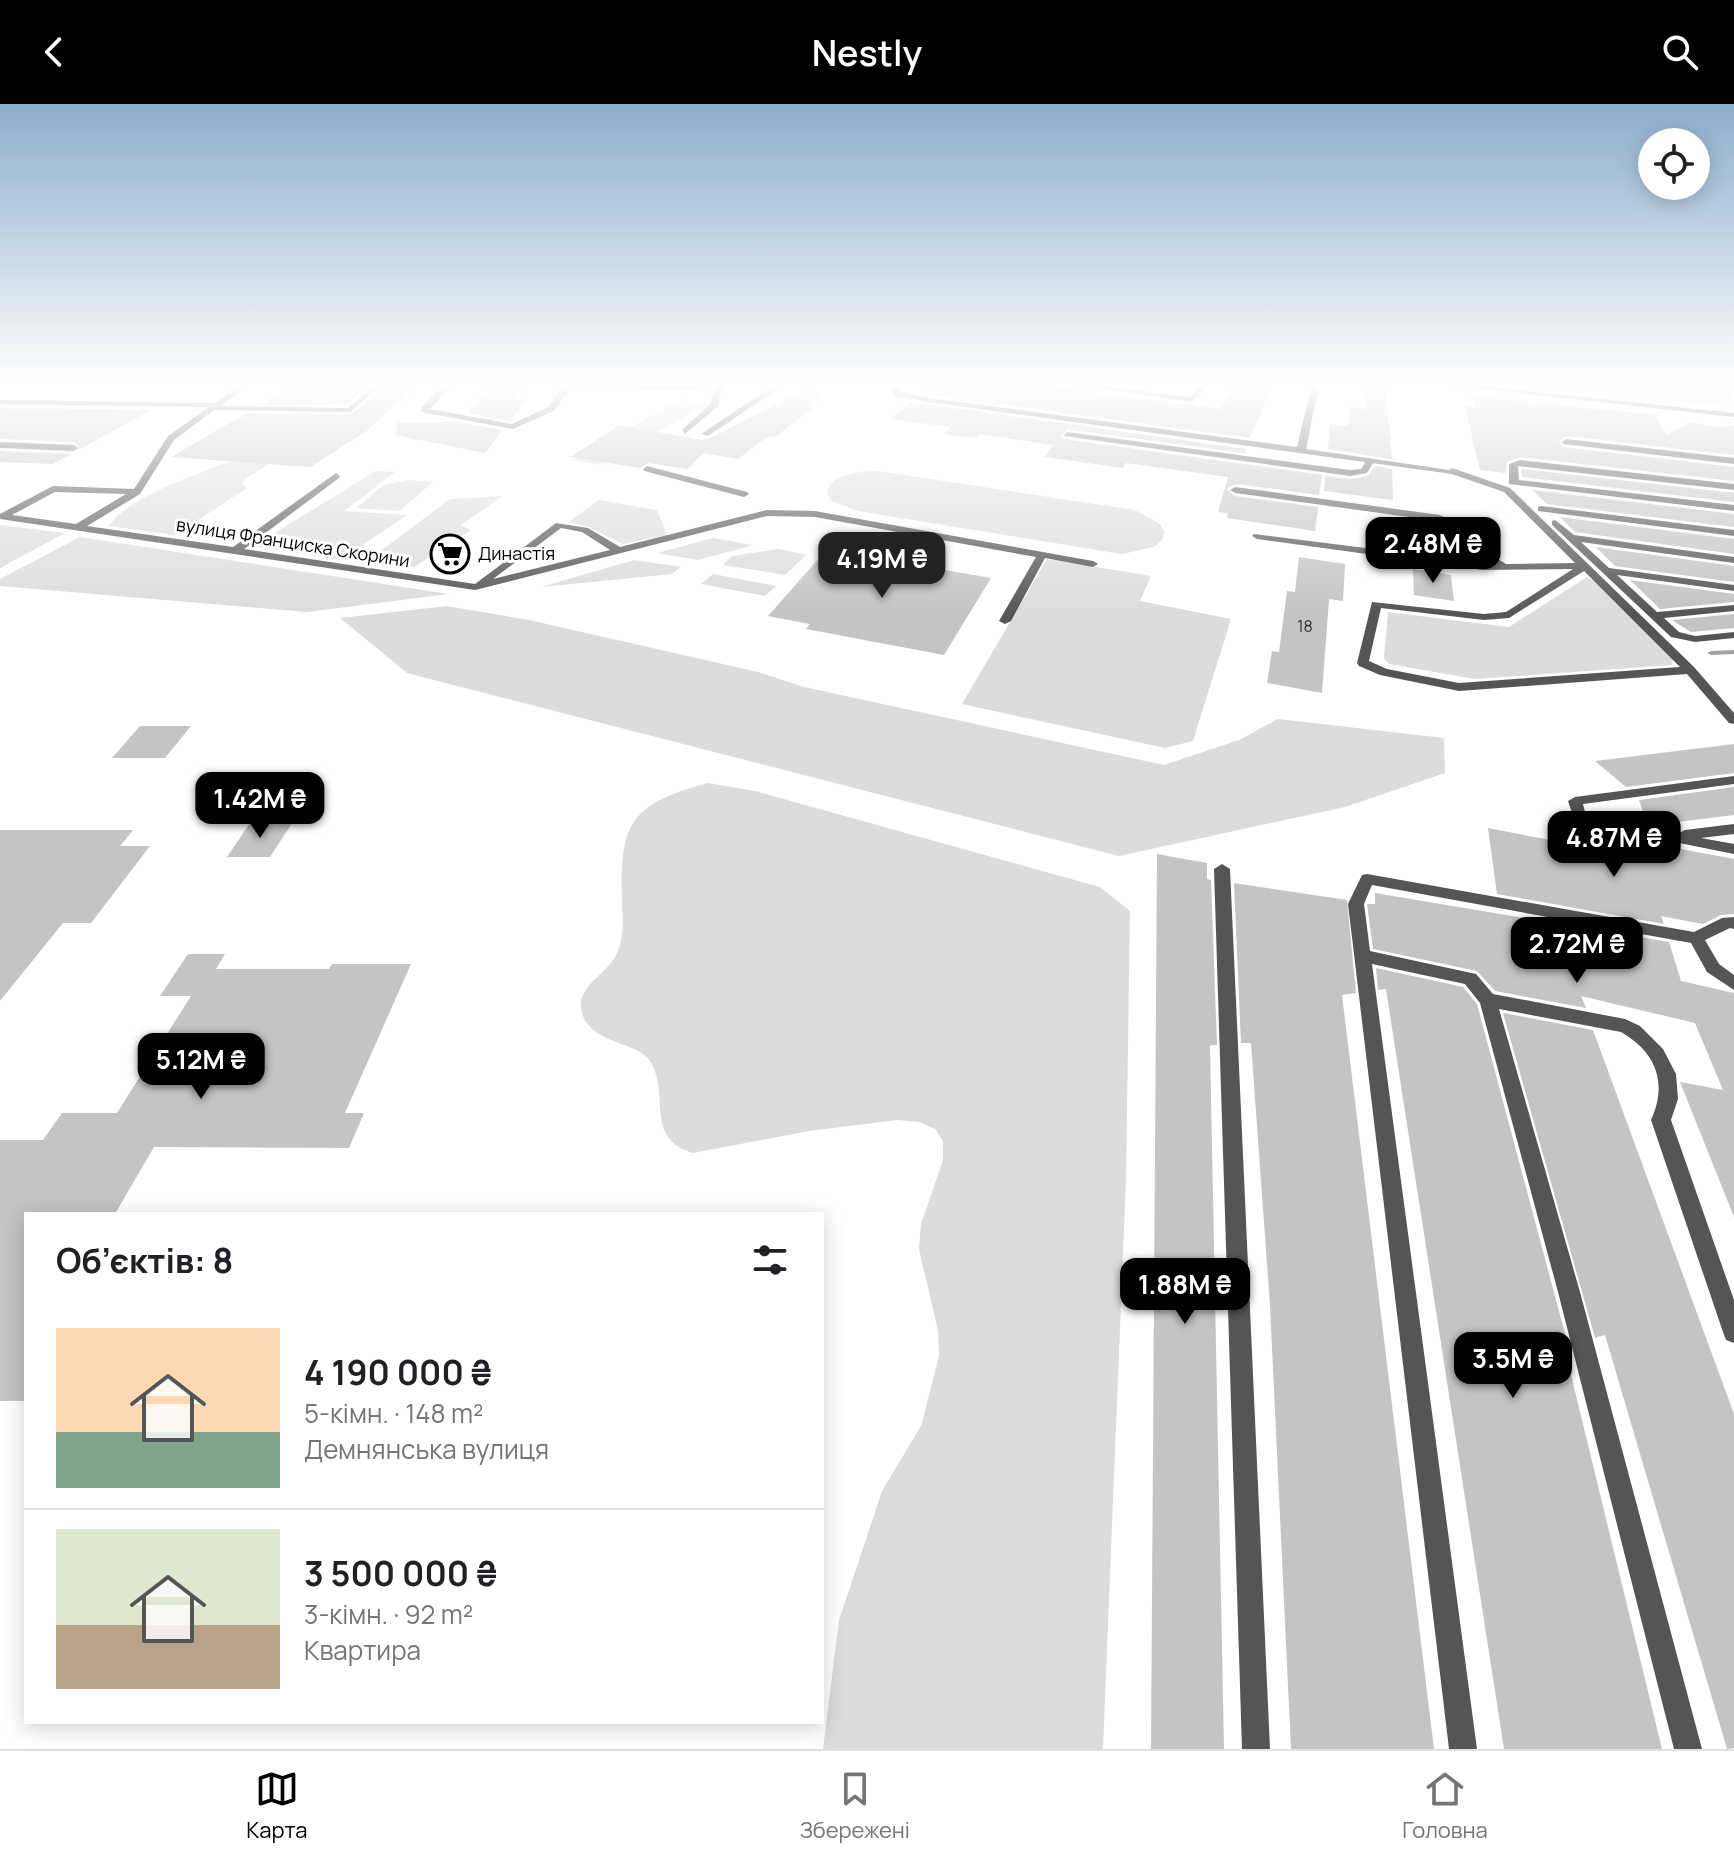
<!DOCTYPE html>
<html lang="uk">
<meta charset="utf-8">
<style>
:root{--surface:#fff;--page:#f2f2f2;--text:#202124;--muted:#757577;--line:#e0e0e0;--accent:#000}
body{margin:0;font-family:Manrope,sans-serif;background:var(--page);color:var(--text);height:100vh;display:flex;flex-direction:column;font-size:30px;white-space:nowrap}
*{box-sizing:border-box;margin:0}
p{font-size:26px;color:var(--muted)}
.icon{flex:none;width:44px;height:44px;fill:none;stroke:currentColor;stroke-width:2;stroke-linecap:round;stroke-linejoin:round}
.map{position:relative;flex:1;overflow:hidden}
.drawer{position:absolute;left:24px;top:1108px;width:800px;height:512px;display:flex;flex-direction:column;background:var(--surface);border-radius:0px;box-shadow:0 4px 20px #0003}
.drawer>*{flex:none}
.fabs{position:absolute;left:1638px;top:24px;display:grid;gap:16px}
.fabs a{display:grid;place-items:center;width:72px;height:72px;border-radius:50%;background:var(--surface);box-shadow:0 4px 20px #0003;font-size:40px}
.price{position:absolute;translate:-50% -68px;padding:0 18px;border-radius:16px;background:var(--accent);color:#fff;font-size:26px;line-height:52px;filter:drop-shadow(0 2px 4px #0008)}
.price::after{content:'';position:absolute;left:50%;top:48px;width:24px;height:18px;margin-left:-12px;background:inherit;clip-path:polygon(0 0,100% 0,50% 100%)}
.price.active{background:#222;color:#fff}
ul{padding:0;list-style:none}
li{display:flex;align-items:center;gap:24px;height:200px;padding:0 32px}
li+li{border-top:2px solid var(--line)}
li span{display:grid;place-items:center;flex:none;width:224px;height:160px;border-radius:0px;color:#555}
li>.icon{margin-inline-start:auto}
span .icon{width:96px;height:96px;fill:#fffc;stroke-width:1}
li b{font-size:34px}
h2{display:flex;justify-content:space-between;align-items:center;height:96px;padding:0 32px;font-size:34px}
header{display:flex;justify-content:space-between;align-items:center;height:104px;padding:0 32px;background:var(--accent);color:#fff;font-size:36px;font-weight:600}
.menu{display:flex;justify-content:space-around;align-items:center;height:112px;border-top:2px solid var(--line);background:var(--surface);font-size:22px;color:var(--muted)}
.menu a{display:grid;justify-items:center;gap:4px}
.menu .active{color:var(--accent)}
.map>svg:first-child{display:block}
.green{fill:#dcdcdc}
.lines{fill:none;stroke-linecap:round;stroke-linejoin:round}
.stream{fill:#a3a3a3;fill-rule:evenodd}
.building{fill:#c4c4c4}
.service{fill:#555;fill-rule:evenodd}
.minor{fill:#555;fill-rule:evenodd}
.labels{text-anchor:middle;stroke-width:6;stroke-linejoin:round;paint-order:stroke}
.number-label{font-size:16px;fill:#313131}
.far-street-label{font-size:18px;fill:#000;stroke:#fff}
.far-poi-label{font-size:18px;fill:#000;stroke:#fff;text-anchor:start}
</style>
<header><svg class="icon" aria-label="back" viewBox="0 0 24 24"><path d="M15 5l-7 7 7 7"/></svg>Nestly<svg class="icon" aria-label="search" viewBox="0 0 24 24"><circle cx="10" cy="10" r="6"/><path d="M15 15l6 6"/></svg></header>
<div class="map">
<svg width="1734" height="1645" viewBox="0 0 1734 1645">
<rect width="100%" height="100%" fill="#fff"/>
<g class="green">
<path d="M 1501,280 L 1732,280 L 1734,304 L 1531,282 Z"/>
<path d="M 681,295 L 707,300 L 600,361 L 573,356 Z"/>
<path d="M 266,344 L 291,345 L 241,378 L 247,384 L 175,431 L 109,422 C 131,388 227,360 266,344 Z"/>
<path d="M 376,367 L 395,368 L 344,407 L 407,411 L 340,456 L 253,442 Z"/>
<path d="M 878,367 L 1135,406 L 1160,420 L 1164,428 L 1162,436 L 1154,443 L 1122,450 L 858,407 L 832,397 L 827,390 C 830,368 861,368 878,367 Z"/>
<path d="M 408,376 L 433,378 L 399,407 L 356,404 L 384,381 Z"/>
<path d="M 502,392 L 461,421 L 471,426 L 414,463 L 370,455 L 450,395 Z"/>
<path d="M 599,396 L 657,406 L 667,431 L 623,440 L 589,423 L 569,418 Z"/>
<path d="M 0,421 L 65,429 L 0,464 Z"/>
<path d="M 80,433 L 449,490 L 307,508 L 0,482 L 0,475 Z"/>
<path d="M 713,434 L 753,441 L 698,456 L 657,449 Z"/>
<path d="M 779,445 L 806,451 L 785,471 L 723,461 L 732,452 Z"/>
<path d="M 1047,455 L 1151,472 L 1140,497 L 1231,515 L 1193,637 L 1165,644 L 962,600 Z"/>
<path d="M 634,456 L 681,463 L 672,470 L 541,483 Z"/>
<path d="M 713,470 L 776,482 L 765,492 L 701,480 Z"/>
<path d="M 1587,473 L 1597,479 L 1673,554 L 1672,561 L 1475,575 L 1389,560 L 1384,554 L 1388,508 L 1509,523 Z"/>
<path d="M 447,502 L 529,516 L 758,568 L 804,583 L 1164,661 L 1239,636 L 1278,615 L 1444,634 L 1445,669 L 1345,703 L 1119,752 L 407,569 L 340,514 Z"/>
<path d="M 708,679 L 755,687 L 1100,783 L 1130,807 L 1126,1075 L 1103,1645 L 823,1645 L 839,1516 L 882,1387 L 921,1322 L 939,1252 L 938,1227 L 919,1145 L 921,1120 L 943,1056 L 943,1037 L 935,1025 L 919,1018 L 898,1016 L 809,1027 L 693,1049 C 643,1034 671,990 650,957 C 636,936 584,940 581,903 C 579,880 609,869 617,849 C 624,833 623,818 622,801 C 620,722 626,701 708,679 Z"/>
</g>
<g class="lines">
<path class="stream" d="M 1734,546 L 1734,550 L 1711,551 L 1707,549 L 1711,547 Z"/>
</g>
<g class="building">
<path d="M 292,280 L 371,280 L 347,301 L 265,300 Z"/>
<path d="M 386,280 L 418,280 L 368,326 L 310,363 L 171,353 L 247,309 L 350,311 Z"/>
<path d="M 492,280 L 527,280 L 514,296 L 526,296 L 510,317 L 467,309 Z"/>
<path d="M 929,280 L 1031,280 L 1221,305 L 1233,280 L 1273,280 L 1250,334 L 919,289 Z"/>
<path d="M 1368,280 L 1385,280 L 1392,355 L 1328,345 L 1330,320 L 1348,322 L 1350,303 L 1365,305 Z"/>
<path d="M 813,282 L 820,294 L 810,301 L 815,302 L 775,333 L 768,332 L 738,355 L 703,349 L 688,365 L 648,359 L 640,364 L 571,353 L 619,321 L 701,336 L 710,334 Z"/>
<path d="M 1470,292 L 1655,311 L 1667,331 L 1690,318 L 1717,323 L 1734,321 L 1734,351 L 1566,332 L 1559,337 L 1563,343 L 1734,363 L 1734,377 L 1520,353 L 1507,358 L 1506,369 L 1480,366 L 1465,302 L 1476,303 Z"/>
<path d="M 910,298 L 1246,345 L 1244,349 L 1067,325 L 1061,332 L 1064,335 L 1322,371 L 1319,391 L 1235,380 L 1227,385 L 1235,392 L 1318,403 L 1315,427 L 1227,414 L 1228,409 L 1218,408 L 1228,373 L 1126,359 L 1123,364 L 1045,353 L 1053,341 L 979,330 L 975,334 L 944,330 L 950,323 L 891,315 Z"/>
<path d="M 0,304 L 77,305 L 151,306 L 80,345 L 74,338 L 0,335 Z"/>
<path d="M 398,318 L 458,318 L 503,326 L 485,349 L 396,331 Z"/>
<path d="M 0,347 L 72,350 L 53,360 L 0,358 Z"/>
<path d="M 1375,362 L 1392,365 L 1393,396 L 1324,387 L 1325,372 L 1350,375 L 1368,372 Z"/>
<path d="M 1521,365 L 1734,389 L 1734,398 L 1522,373 Z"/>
<path d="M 1532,386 L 1734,410 L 1734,423 L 1547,400 Z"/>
<path d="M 1560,413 L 1734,435 L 1734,450 L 1575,428 Z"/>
<path d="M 836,435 L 869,441 L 864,446 L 875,447 L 870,453 L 991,474 L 944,551 L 806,525 L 810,520 L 768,512 Z"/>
<path d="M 1596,443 L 1734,462 L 1734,478 L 1615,462 Z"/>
<path d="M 1299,453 L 1345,460 L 1343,497 L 1329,495 L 1322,589 L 1267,579 L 1272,547 L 1279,548 L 1287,487 L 1295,488 Z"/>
<path d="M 1413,465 L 1451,471 L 1454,497 L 1414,491 Z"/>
<path d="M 1630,476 L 1734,490 L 1734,498 L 1660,505 Z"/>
<path d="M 1734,510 L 1734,524 L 1691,528 L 1672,516 Z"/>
<path d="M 140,622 L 191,622 L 165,654 L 112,654 Z"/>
<path d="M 1734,640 L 1734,669 L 1626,683 L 1595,657 Z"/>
<path d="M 1734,683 L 1734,711 L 1653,721 L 1647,720 L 1639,696 Z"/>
<path d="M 250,719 L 292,719 L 270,753 L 227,753 Z"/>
<path d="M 1488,724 L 1659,757 L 1654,740 L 1734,755 L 1734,810 L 1721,811 L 1703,820 L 1661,812 L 1664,820 L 1497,790 Z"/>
<path d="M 0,726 L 133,726 L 120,742 L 150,742 L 91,819 L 63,819 L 0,897 Z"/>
<path d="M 1157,750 L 1207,759 L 1207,775 L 1211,776 L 1217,941 L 1210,941 L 1224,1645 L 1151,1645 Z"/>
<path d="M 1234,779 L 1347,796 L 1356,889 L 1342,891 L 1434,1645 L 1291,1645 L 1270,1201 L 1251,939 L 1241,939 Z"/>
<path d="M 1375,789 L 1669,838 L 1681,877 L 1734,889 L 1734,1113 L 1680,978 L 1723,986 L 1695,919 L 1581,892 L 1586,904 L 1495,887 L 1477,867 L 1373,845 L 1367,800 L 1375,800 Z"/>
<path d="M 188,850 L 225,850 L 216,865 L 329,865 L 332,860 L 411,860 L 345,1009 L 364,1009 L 349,1044 L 154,1043 L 115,1110 L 26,1110 L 26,1297 L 0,1297 L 0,1036 L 43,1036 L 62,1009 L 117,1009 L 191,892 L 160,892 Z"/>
<path d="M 1376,864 L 1463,883 L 1477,900 L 1568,1241 L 1564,1242 L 1662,1645 L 1504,1645 L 1386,885 L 1378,886 Z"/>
<path d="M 1503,909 L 1593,926 L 1734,1310 L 1734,1644 L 1727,1645 L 1605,1231 L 1595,1234 Z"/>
</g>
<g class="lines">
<g class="service">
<path d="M 242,280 L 250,280 L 221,302 L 348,304 L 375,280 L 383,280 L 350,308 L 214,306 L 174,336 L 140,390 L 87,422 L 233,443 L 336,369 L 340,372 L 339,374 L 244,445 L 475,480 L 556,419 L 588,424 L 620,443 L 767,406 L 815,407 L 1093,457 L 1098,460 L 1093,463 L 1045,454 L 1011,517 L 1005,520 L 999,517 L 1036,453 L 815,413 L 767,412 L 475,486 L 0,415 L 0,410 L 53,382 L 134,385 L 168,332 L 209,303 L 0,300 L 0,296 L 215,299 ZM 55,388 L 126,390 L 76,420 L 12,411 ZM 561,424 L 582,428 L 610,446 L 493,475 Z"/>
<path d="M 445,280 L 453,280 L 430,305 L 512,320 L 548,303 L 563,283 L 559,280 L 723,280 L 718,302 L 685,330 L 682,326 L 711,299 L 715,282 L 694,286 L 570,284 L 554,307 L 513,325 L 421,308 L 421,304 Z"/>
<path d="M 776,280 L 785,280 L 708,332 L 701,330 Z"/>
<path d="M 1067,280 L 1085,280 L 1190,293 L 1202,280 L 1210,280 L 1192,298 Z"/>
<path d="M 1438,280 L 1460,280 L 1734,309 L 1734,313 Z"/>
<path d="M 1067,328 L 1350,366 L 1361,365 L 1368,354 L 1375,356 L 1367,369 L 1350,372 L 1064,332 Z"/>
<path d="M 1566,335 L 1734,354 L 1734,360 L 1563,340 L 1562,338 Z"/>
<path d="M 0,338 L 74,341 L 78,344 L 74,347 L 0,344 Z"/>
<path d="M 1520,356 L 1734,380 L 1734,386 L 1518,362 L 1519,376 L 1734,401 L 1734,407 L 1509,380 L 1509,360 Z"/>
<path d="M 647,362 L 747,388 L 749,390 L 744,393 L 644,367 L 643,365 Z"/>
<path d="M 1452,364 L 1510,384 L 1694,563 L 1734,609 L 1734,620 L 1729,619 L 1687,570 L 1459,587 L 1380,571 L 1359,562 L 1357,559 L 1372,498 L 1484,510 L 1506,508 L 1573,465 L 1483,466 L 1257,435 L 1252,432 L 1254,430 L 1492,460 L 1472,448 L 1458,426 L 1438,417 L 1235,389 L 1230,386 L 1235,383 L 1440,411 L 1465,422 L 1480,444 L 1506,460 L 1575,459 L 1504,388 L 1449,369 L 1448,367 ZM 1584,467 L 1680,563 L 1459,579 L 1387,565 L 1369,557 L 1381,504 L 1484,516 L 1509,514 Z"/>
<path d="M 1541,402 L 1734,426 L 1734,432 L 1538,407 L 1538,403 Z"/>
<path d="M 1555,416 L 1574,431 L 1734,453 L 1734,459 L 1581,438 L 1609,464 L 1734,481 L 1734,487 L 1617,471 L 1657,508 L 1734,501 L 1734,507 L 1664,514 L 1679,528 L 1695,532 L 1734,528 L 1734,534 L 1695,538 L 1671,533 L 1552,421 L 1552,417 Z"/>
<path d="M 1734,672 L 1734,680 L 1583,700 L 1586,712 L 1679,729 L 1685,726 L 1734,720 L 1734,730 L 1701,734 L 1734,740 L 1734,750 L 1575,718 L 1568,697 L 1575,693 Z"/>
<path d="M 1222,760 L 1230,765 L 1270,1645 L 1242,1645 L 1214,765 Z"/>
<path d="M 1367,770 L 1694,828 L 1722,814 L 1734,813 L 1734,825 L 1730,824 L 1705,836 L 1719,860 L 1734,871 L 1734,886 L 1707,868 L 1691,839 L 1372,781 L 1364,800 L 1370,847 L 1476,870 L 1493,890 L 1625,915 L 1640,922 L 1663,945 L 1676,970 L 1678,995 L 1671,1016 L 1734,1196 L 1734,1239 L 1726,1236 L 1723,1228 L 1651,1016 C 1668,979 1656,948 1621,928 L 1499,905 L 1580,1188 L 1702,1645 L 1674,1645 L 1558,1188 L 1480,899 L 1465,880 L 1372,860 L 1477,1645 L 1449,1645 L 1348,800 L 1362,771 Z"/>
</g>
<path class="minor" d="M 887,280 L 895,280 L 901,288 L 929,294 L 1297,343 L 1312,280 L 1319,280 L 1306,345 L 1456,367 L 1452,370 L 929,298 L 895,292 Z"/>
</g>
<linearGradient id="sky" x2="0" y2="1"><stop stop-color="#8cadcc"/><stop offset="0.55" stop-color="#fff"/><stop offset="1" stop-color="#fff" stop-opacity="0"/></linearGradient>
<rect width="1734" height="510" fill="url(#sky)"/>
<defs>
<g id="supermarket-ring" transform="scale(2)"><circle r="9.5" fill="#fff" stroke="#000" stroke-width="1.5"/><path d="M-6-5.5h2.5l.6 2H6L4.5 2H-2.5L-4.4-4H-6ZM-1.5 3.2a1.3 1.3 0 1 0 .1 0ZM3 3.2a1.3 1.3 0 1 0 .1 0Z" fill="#000"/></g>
</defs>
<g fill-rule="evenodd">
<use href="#supermarket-ring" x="450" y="450"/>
</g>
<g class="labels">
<g class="number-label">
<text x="1305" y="528">18</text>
</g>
<g class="far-street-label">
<text transform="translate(293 439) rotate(9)" y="6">вулиця Франциска Скорини</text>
</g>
<g class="far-poi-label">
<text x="478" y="456">Династія</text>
</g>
</g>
</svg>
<div class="fabs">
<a><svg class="icon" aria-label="locate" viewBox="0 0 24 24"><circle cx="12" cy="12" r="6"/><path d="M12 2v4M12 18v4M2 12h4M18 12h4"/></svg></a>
</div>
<b class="price" style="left:1433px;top:481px">2.48M ₴</b>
<b class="price active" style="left:882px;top:496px">4.19M ₴</b>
<b class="price" style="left:260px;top:736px">1.42M ₴</b>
<b class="price" style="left:1614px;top:775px">4.87M ₴</b>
<b class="price" style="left:1577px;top:881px">2.72M ₴</b>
<b class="price" style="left:201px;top:997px">5.12M ₴</b>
<b class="price" style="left:1185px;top:1222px">1.88M ₴</b>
<b class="price" style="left:1513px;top:1296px">3.5M ₴</b>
<section class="drawer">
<h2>Об’єктів: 8<svg class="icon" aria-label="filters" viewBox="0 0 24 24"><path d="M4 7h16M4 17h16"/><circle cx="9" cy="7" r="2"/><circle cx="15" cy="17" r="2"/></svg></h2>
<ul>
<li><span style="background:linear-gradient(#ffd9b3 65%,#7fa58c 0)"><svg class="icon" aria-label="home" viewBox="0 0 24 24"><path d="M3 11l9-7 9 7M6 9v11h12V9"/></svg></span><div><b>4 190 000 ₴</b><p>5-кімн. · 148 m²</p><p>Демнянська вулиця</p></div></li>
<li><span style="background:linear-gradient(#dfe7d0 60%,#b9a48a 0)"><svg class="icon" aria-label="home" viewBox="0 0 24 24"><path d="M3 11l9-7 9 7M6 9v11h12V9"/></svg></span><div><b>3 500 000 ₴</b><p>3-кімн. · 92 m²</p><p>Квартира</p></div></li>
</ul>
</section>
</div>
<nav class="menu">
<a class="active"><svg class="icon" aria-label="map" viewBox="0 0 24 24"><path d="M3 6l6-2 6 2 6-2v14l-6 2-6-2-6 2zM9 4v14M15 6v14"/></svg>Карта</a>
<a><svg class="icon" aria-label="saved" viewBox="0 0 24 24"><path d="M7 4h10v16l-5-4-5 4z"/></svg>Збережені</a>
<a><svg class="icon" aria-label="home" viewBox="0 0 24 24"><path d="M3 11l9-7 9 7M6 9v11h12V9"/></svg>Головна</a>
</nav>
